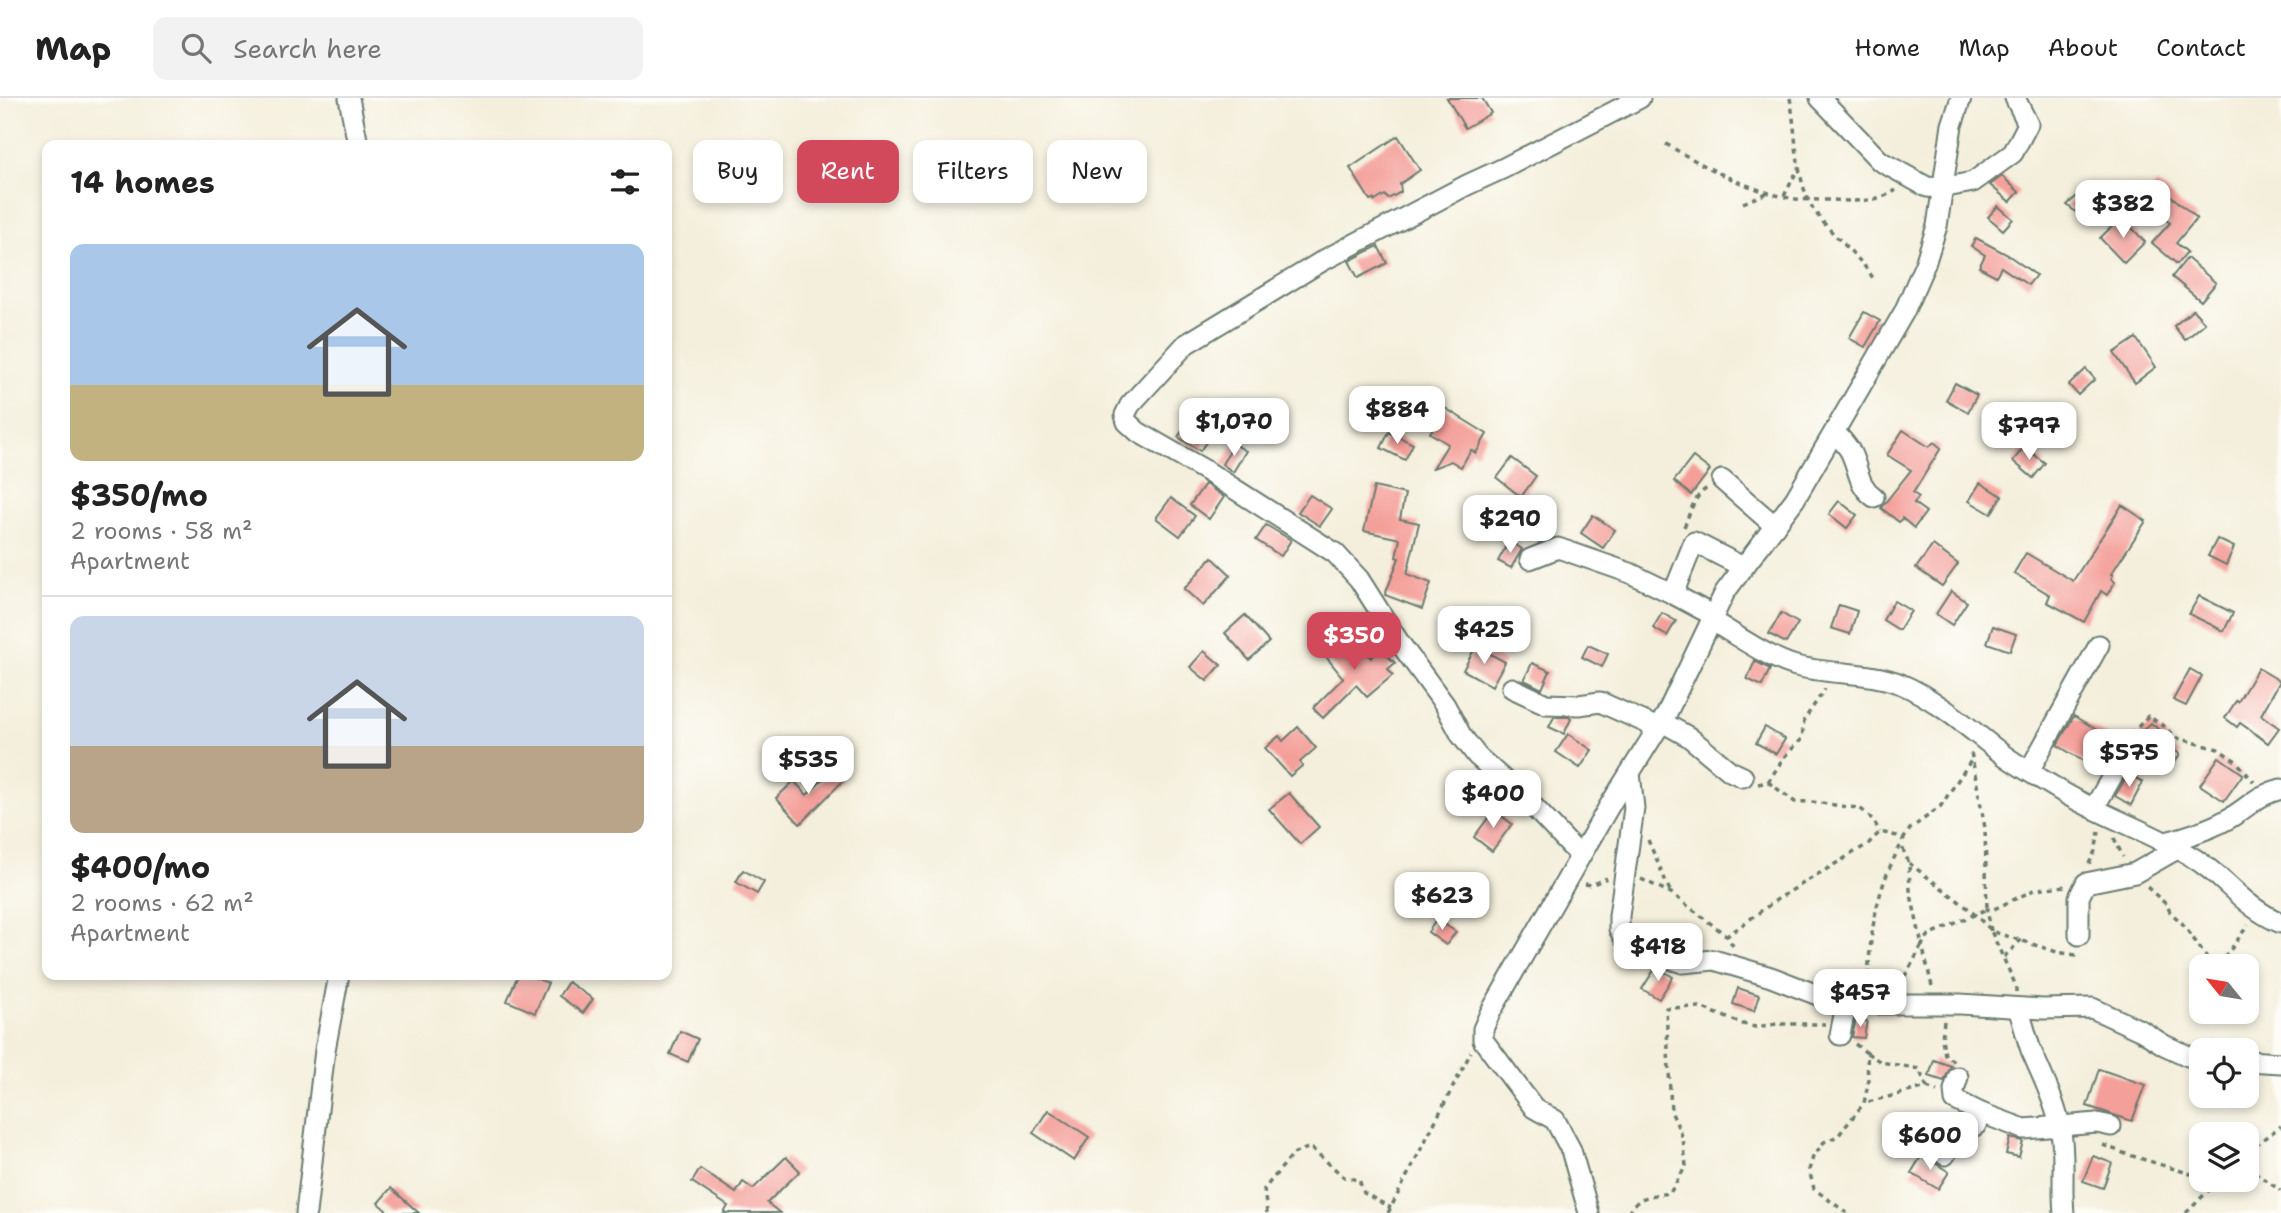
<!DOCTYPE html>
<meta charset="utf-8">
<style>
:root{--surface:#fff;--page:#f2f2f2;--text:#222;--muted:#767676;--line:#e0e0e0;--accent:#d1495b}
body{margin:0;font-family:"Shantell Sans",sans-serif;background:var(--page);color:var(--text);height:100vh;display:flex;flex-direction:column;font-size:26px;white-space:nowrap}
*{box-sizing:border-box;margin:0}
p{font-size:23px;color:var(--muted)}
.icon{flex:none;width:38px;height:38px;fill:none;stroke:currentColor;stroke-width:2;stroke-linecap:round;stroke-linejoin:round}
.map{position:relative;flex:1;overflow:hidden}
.panel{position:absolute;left:42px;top:42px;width:630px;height:840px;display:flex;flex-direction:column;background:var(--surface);border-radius:14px;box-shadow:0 4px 10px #0003}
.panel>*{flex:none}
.top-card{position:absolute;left:693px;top:42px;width:665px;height:63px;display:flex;gap:14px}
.needle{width:46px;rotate:300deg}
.fabs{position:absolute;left:2189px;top:856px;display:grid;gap:14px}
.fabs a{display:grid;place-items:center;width:70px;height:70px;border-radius:14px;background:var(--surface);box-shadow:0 4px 10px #0003;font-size:35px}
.price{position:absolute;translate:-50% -60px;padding:0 16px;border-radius:14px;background:#fff;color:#222;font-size:23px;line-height:46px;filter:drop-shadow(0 2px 4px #0008)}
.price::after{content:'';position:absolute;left:50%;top:42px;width:21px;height:16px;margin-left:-10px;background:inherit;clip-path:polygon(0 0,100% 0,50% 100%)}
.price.selected{background:var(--accent);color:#fff}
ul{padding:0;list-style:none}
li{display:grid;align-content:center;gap:14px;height:371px;padding:0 28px}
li+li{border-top:2px solid var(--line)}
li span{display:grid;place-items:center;height:217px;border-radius:14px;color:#555}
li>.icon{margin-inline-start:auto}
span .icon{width:126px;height:126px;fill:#fffc;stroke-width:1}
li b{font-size:30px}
h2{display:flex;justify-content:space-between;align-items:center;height:84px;padding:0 28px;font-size:30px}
.tag{padding:0 24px;border-radius:14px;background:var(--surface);box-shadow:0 4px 10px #0003;font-size:24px;line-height:63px}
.tag.selected{background:var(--accent);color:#fff}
header{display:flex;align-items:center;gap:42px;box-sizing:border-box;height:98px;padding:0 35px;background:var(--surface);border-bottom:2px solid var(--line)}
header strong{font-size:33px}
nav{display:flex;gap:38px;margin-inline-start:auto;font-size:24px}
.search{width:490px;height:63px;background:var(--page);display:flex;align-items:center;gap:18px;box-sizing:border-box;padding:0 24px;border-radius:14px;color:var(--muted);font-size:26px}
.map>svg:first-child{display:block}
.building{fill:#f49f9a}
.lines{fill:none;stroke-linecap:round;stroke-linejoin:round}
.street-casing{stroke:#6a7b6f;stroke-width:23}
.path{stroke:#6a7b6f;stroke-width:3.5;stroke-dasharray:5 5;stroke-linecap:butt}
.street{stroke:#fff;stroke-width:19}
</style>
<header>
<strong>Map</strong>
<div class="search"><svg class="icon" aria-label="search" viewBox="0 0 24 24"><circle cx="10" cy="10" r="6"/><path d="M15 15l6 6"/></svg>Search here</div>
<nav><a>Home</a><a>Map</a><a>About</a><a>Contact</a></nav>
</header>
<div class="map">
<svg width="2281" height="1115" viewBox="0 0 2281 1115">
<rect width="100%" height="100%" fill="#fdfcf7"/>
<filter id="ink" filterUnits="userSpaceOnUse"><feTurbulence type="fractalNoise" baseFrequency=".0143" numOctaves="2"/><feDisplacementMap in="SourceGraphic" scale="14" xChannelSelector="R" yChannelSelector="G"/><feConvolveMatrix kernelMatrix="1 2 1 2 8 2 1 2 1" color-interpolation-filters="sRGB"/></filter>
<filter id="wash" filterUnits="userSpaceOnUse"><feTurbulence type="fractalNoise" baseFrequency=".00686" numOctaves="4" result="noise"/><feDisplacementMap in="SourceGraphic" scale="28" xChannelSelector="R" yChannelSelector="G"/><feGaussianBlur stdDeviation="1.57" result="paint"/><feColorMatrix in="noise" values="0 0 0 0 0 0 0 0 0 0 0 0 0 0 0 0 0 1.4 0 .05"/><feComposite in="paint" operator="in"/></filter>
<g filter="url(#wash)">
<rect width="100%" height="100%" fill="#f4efdc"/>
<g id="blocks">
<g class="building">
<path d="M 1447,0 L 1482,0 L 1491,15 L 1465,30 Z"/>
<path d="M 1398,38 L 1420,72 L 1400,86 L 1401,94 L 1388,101 L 1385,97 L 1375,103 L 1373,101 L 1370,102 L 1350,70 Z"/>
<path d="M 2002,78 L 2019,94 L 2010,104 L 1990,87 Z"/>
<path d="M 2090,86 L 2100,96 L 2082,119 L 2067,107 Z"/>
<path d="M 2157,86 L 2197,120 L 2176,145 L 2187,154 L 2177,166 L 2152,145 L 2170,125 L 2159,116 L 2162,114 L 2141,101 Z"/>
<path d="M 1998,108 L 2013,121 L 2003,132 L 1988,119 Z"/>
<path d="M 2122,119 L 2145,144 L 2124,165 L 2100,140 Z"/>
<path d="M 1976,140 L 2008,157 L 2036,177 L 2028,187 L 2001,169 L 1996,178 L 1979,169 L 1985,157 L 1971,148 Z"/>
<path d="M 1378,148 L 1387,165 L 1358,180 L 1349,163 Z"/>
<path d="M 2187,160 L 2216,185 L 2201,203 L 2172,179 Z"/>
<path d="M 2193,212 L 2205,225 L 2185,242 L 2174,228 Z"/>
<path d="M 1864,214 L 1880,223 L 1865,249 L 1849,240 Z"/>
<path d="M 2136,240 L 2156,269 L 2135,285 L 2114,255 Z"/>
<path d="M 2086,271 L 2095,281 L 2078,297 L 2069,287 Z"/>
<path d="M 1955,285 L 1977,297 L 1968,314 L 1946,302 Z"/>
<path d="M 1445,310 L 1487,336 L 1476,355 L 1471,352 L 1461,369 L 1451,363 L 1433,370 L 1448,346 L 1430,335 Z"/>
<path d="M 1192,319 L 1213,334 L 1200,353 L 1178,339 Z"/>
<path d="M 1903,332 L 1929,349 L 1934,344 L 1941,350 L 1913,395 L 1919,399 L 1914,405 L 1926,414 L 1914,430 L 1902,420 L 1899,424 L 1881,410 L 1911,372 L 1887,357 Z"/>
<path d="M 1389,334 L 1413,346 L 1405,362 L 1381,350 Z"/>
<path d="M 1234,346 L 1246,353 L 1233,374 L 1222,366 Z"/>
<path d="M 2024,349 L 2045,365 L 2033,380 L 2013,363 Z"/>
<path d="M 1693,359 L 1710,372 L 1691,397 L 1674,383 Z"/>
<path d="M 1512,360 L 1536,378 L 1521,399 L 1497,380 Z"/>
<path d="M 1980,385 L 2002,398 L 1991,416 L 1969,403 Z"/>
<path d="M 1205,386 L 1224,399 L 1209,421 L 1190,407 Z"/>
<path d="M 1374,389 L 1405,396 L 1400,421 L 1419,425 L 1407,476 L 1431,485 L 1422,511 L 1385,497 L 1399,460 L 1396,459 L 1400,441 L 1364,433 Z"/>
<path d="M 1310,397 L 1332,411 L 1320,428 L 1298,414 Z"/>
<path d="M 1171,400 L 1195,418 L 1180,438 L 1156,420 Z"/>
<path d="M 1839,403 L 1857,417 L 1847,430 L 1829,416 Z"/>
<path d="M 2122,407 L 2146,423 L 2111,476 L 2113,477 L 2111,481 L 2115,484 L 2107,497 L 2101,493 L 2084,524 L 2047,504 L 2050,497 L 2014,475 L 2026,455 L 2073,483 Z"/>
<path d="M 1593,417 L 1615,432 L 1603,450 L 1581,435 Z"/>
<path d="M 1266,427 L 1291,442 L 1281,458 L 1256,442 Z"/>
<path d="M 2217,441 L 2234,449 L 2226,467 L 2208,458 Z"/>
<path d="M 1509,443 L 1522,451 L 1511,470 L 1498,463 Z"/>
<path d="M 1933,447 L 1958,466 L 1942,488 L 1916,470 Z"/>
<path d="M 1212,459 L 1231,477 L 1203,508 L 1184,491 Z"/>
<path d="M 1951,493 L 1967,504 L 1952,527 L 1936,516 Z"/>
<path d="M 2199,498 L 2233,515 L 2224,533 L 2189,516 Z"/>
<path d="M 1894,503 L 1911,513 L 1899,532 L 1883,522 Z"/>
<path d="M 1839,507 L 1857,513 L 1850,536 L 1831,530 Z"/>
<path d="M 1662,515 L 1676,523 L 1667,538 L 1653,530 Z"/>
<path d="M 1781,515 L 1798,525 L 1786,545 L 1769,536 Z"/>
<path d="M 1245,517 L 1269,544 L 1249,562 L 1225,535 Z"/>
<path d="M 1993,528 L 2016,536 L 2010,553 L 1987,545 Z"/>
<path d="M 1352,537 L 1371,560 L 1381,551 L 1395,565 L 1388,571 L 1393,577 L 1367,599 L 1356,587 L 1323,620 L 1313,610 L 1343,580 L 1323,555 L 1336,544 L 1339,548 Z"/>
<path d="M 1588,547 L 1608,556 L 1602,569 L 1582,559 Z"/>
<path d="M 1476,548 L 1505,564 L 1492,588 L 1463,572 Z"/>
<path d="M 1204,553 L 1221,567 L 1207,583 L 1190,569 Z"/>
<path d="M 1755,563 L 1770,571 L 1762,588 L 1747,581 Z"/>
<path d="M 1532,565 L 1550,573 L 1542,591 L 1524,582 Z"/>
<path d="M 2258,570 L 2280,583 L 2261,617 L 2279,630 L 2268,645 L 2240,625 L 2237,629 L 2225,620 L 2236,603 L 2238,604 Z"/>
<path d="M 2190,571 L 2202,578 L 2186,608 L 2173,602 Z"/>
<path d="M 2074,618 L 2107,638 L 2090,667 L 2057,647 Z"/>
<path d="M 1554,619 L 1569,619 L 1571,621 L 1564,636 L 1549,629 Z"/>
<path d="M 2151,625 L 2168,639 L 2163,645 L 2180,656 L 2172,668 L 2144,644 L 2140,635 Z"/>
<path d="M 1298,629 L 1316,650 L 1300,664 L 1302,668 L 1290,678 L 1265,650 L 1279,638 L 1283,643 Z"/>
<path d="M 1765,629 L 1785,641 L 1776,656 L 1756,645 Z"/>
<path d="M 1568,636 L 1592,652 L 1580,670 L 1556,654 Z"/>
<path d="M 2219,659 L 2243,676 L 2224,703 L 2200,687 Z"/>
<path d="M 833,671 L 844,682 L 800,726 L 776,700 L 794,683 L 807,697 Z"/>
<path d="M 2128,676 L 2143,684 L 2131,707 L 2115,698 Z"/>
<path d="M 1289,695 L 1319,729 L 1300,746 L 1269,711 Z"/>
<path d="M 1494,712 L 1512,726 L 1492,753 L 1474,739 Z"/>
<path d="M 743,772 L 764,784 L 757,796 L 736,784 Z"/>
<path d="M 1437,821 L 1456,834 L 1446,847 L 1428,834 Z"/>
<path d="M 1656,869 L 1673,879 L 1659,901 L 1642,891 Z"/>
<path d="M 518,877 L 528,877 L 548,885 L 535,915 L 507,903 Z"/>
<path d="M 568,884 L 593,901 L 583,915 L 559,898 Z"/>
<path d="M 1738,890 L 1759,897 L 1754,913 L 1733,906 Z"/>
<path d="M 1856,921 L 1867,923 L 1864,940 L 1852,939 Z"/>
<path d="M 680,933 L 698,941 L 688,964 L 670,956 Z"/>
<path d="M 1934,962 L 1951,968 L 1944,983 L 1929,978 Z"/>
<path d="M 2099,971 L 2146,987 L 2132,1023 L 2087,1008 Z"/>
<path d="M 1048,1012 L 1089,1039 L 1074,1063 L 1033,1035 Z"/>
<path d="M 2010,1040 L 2023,1043 L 2019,1059 L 2006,1056 Z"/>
<path d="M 1922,1057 L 1949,1074 L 1938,1091 L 1911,1075 Z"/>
<path d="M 2093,1058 L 2112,1065 L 2103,1090 L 2083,1083 Z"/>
<path d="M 786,1059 L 800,1073 L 767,1105 L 780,1115 L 724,1115 L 728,1108 L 692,1084 L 700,1071 L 736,1095 L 743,1084 L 753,1091 Z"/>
<path d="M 391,1090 L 419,1115 L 389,1115 L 378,1105 Z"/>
</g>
</g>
</g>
<g filter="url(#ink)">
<use href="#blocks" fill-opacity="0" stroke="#6a7b6f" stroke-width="2"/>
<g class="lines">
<g class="street-casing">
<g id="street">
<path d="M 349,0 L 358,47"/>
<path d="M 1820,0 L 1880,63 L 1927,89 L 1941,90 L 1973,84 L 2013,55 L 2028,26 L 2015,0"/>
<path d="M 1835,334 C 1840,340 1846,346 1850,353 C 1859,370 1857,387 1874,399"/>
<path d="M 1722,382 L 1775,428"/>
<path d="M 1530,461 L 1558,450 L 1630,475 L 1673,496"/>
<path d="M 1714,518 L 1673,496 L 1694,444 L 1743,469"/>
<path d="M 1712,523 C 1738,538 1768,560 1796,568 C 1830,577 1868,573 1901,586 C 1934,600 1968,629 1997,652 C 2017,668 2042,681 2064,695 C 2105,719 2151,734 2192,759 C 2226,779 2241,808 2281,825"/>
<path d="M 1512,590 L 1546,606 L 1579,607 L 1600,604 L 1658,630"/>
<path d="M 1662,624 L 1689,639 L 1730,673 L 1743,679"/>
<path d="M 2029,673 L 2099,547"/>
<path d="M 1630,675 L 1634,710 L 1619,818 L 1619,831 L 1624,840 L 1633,848 L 1683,865 L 1714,862 L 1771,879 L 1841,906 L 1960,906 L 2043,911 L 2092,910 L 2142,933 L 2164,947 L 2188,958 L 2202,960"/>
<path d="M 2094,710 L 2132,644"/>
<path d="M 2166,744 C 2189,738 2214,730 2233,718 C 2252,706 2258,697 2281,691"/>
<path d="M 1580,758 L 1532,707 L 1477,658 L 1461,637 L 1445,607 L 1399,544 L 1359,481 L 1335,455 L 1208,374 L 1138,334 L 1127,324 L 1125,317 L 1130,307 L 1186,246 L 1324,162 L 1467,87 L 1504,70 L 1640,0"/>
<path d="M 2079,837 L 2079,799 L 2086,785 L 2135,775 L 2177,751"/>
<path d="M 2018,910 C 2023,924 2026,938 2031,952 C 2042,977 2054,1002 2060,1028 C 2066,1057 2061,1086 2064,1115"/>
<path d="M 1840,937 L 1846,907"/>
<path d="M 2247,963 L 2281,965"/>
<path d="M 1958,979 L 1954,992 L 1955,1002 L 1981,1015"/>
<path d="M 1945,1057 L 1955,1040 L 1976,1027 L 1981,1015 L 2024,1031 L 2097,1025 L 2111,1028"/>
<path d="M 306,1115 L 325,952 L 339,877"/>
<path d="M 1589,1115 L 1571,1052 L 1555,1022 L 1534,1010 L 1483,942 L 1483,931 L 1490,915 L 1611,705 L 1666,617 L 1725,494 L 1795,401 L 1904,214 L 1925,166 L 1937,128 L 1952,27 L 1961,0"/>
</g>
</g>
<g class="path">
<path d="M 1790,0 C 1796,31 1795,72 1808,101 C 1820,129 1857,154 1873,180"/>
<path d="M 1666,46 C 1703,68 1753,95 1796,101 C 1808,102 1821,102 1834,102 C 1855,104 1878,104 1896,92"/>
<path d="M 1784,98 L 1799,69"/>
<path d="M 1743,105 L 1767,95"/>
<path d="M 1684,429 C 1690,415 1694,397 1709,389"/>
<path d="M 2138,629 L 2148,618 L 2164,628 L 2177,640 L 2218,651 L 2236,663 L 2254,684"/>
<path d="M 1768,684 L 1795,704 C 1817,702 1837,709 1860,710 L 1873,722 L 1880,734"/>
<path d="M 1758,686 L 1768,684 L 1785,658 L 1802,641 L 1804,622 L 1825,591"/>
<path d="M 2114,740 L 2123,759"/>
<path d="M 1648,742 L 1670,793"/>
<path d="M 1903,742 L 1910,731 L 1940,709 L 1972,661"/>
<path d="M 1909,765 L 1969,811 L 1990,831"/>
<path d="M 2089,766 L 2095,753 L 2099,734"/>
<path d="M 1641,781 L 1671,795 L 1727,838"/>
<path d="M 1585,786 L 1591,787 L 1607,780"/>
<path d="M 2147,789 L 2167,807 L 2170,814 L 2182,825 L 2213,868"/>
<path d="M 1991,833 L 1987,811 L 1992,812 L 2036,791 L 2066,788"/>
<path d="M 1733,848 L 1727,838 L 1779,800 L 1868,746 L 1880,734 L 1897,738 L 1903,742"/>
<path d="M 2004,859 L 2021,842"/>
<path d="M 2219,868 L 2248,827"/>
<path d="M 1868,888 C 1869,839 1876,790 1901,747 L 1909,765 L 1910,792 L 1922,847 L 1907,875 L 1896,887"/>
<path d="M 1932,888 L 1922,847 L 1929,837 L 1987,811 L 1985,730 L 1971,654"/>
<path d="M 2016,894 L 2016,888 L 1991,833 L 2057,854 L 2076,857 L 2077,852"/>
<path d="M 1944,923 L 1942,941 L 1945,957 L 1954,963"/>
<path d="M 1855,946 L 1867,955"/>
<path d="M 1927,989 L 1919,971 L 1881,964 L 1867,955 L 1868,986 L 1864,1005 L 1927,989 L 1937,993"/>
<path d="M 2103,1047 L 2126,1056 L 2191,1076 L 2202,1076"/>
<path d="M 2247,1053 L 2281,1028"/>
<path d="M 2247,1068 L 2269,1085 L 2281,1092"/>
<path d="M 1267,1115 L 1264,1091 L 1293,1056 L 1310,1049 L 1344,1079 L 1359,1082 L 1364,1095 L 1391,1110"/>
<path d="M 1388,1115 L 1471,954"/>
<path d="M 1628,1115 C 1640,1097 1649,1098 1670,1095 L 1686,1068 L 1683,1040 L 1671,1013 L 1666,910 L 1700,909 L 1743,926 L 1755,929 L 1777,926 L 1825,926"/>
<path d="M 1847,1115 L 1814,1091 L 1809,1072 L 1813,1059 L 1824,1044 L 1838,1038 L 1864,1005"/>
<path d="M 2186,1115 L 2219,1082"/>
</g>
<use href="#street" class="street"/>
</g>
</g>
</svg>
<div class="fabs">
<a><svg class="needle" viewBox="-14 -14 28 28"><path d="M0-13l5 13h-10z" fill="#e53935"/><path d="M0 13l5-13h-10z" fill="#767676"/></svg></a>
<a><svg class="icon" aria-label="locate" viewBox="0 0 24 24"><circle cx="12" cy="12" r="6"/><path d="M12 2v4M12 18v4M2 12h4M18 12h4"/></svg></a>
<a><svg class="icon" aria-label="layers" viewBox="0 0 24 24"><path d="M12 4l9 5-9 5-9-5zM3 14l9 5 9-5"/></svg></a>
</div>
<b class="price" style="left:2123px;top:142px">$382</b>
<b class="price" style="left:1397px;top:348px">$884</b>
<b class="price" style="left:1234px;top:360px">$1,070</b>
<b class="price" style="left:2029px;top:364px">$797</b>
<b class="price" style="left:1510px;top:457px">$290</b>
<b class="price" style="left:1484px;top:568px">$425</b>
<b class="price selected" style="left:1354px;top:574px">$350</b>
<b class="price" style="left:2129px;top:691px">$575</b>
<b class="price" style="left:808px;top:698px">$535</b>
<b class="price" style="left:1493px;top:732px">$400</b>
<b class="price" style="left:1442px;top:834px">$623</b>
<b class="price" style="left:1658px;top:885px">$418</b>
<b class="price" style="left:1860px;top:931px">$457</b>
<b class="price" style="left:1930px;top:1074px">$600</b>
<div class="top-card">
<a class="tag">Buy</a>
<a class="tag selected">Rent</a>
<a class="tag">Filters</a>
<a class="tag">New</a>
</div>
<section class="panel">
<h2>14 homes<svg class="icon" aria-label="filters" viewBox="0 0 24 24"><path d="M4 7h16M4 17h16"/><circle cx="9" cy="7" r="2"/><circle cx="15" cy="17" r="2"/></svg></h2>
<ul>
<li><span style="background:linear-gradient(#a9c7e8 65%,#c2b280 0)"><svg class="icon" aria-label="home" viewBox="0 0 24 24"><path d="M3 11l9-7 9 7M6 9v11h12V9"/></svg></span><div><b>$350/mo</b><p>2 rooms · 58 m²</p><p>Apartment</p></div></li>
<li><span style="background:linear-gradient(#c9d6e8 60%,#b9a48a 0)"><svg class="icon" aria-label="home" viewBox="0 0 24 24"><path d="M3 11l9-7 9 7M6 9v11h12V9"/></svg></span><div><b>$400/mo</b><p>2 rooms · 62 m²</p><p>Apartment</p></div></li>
</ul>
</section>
</div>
